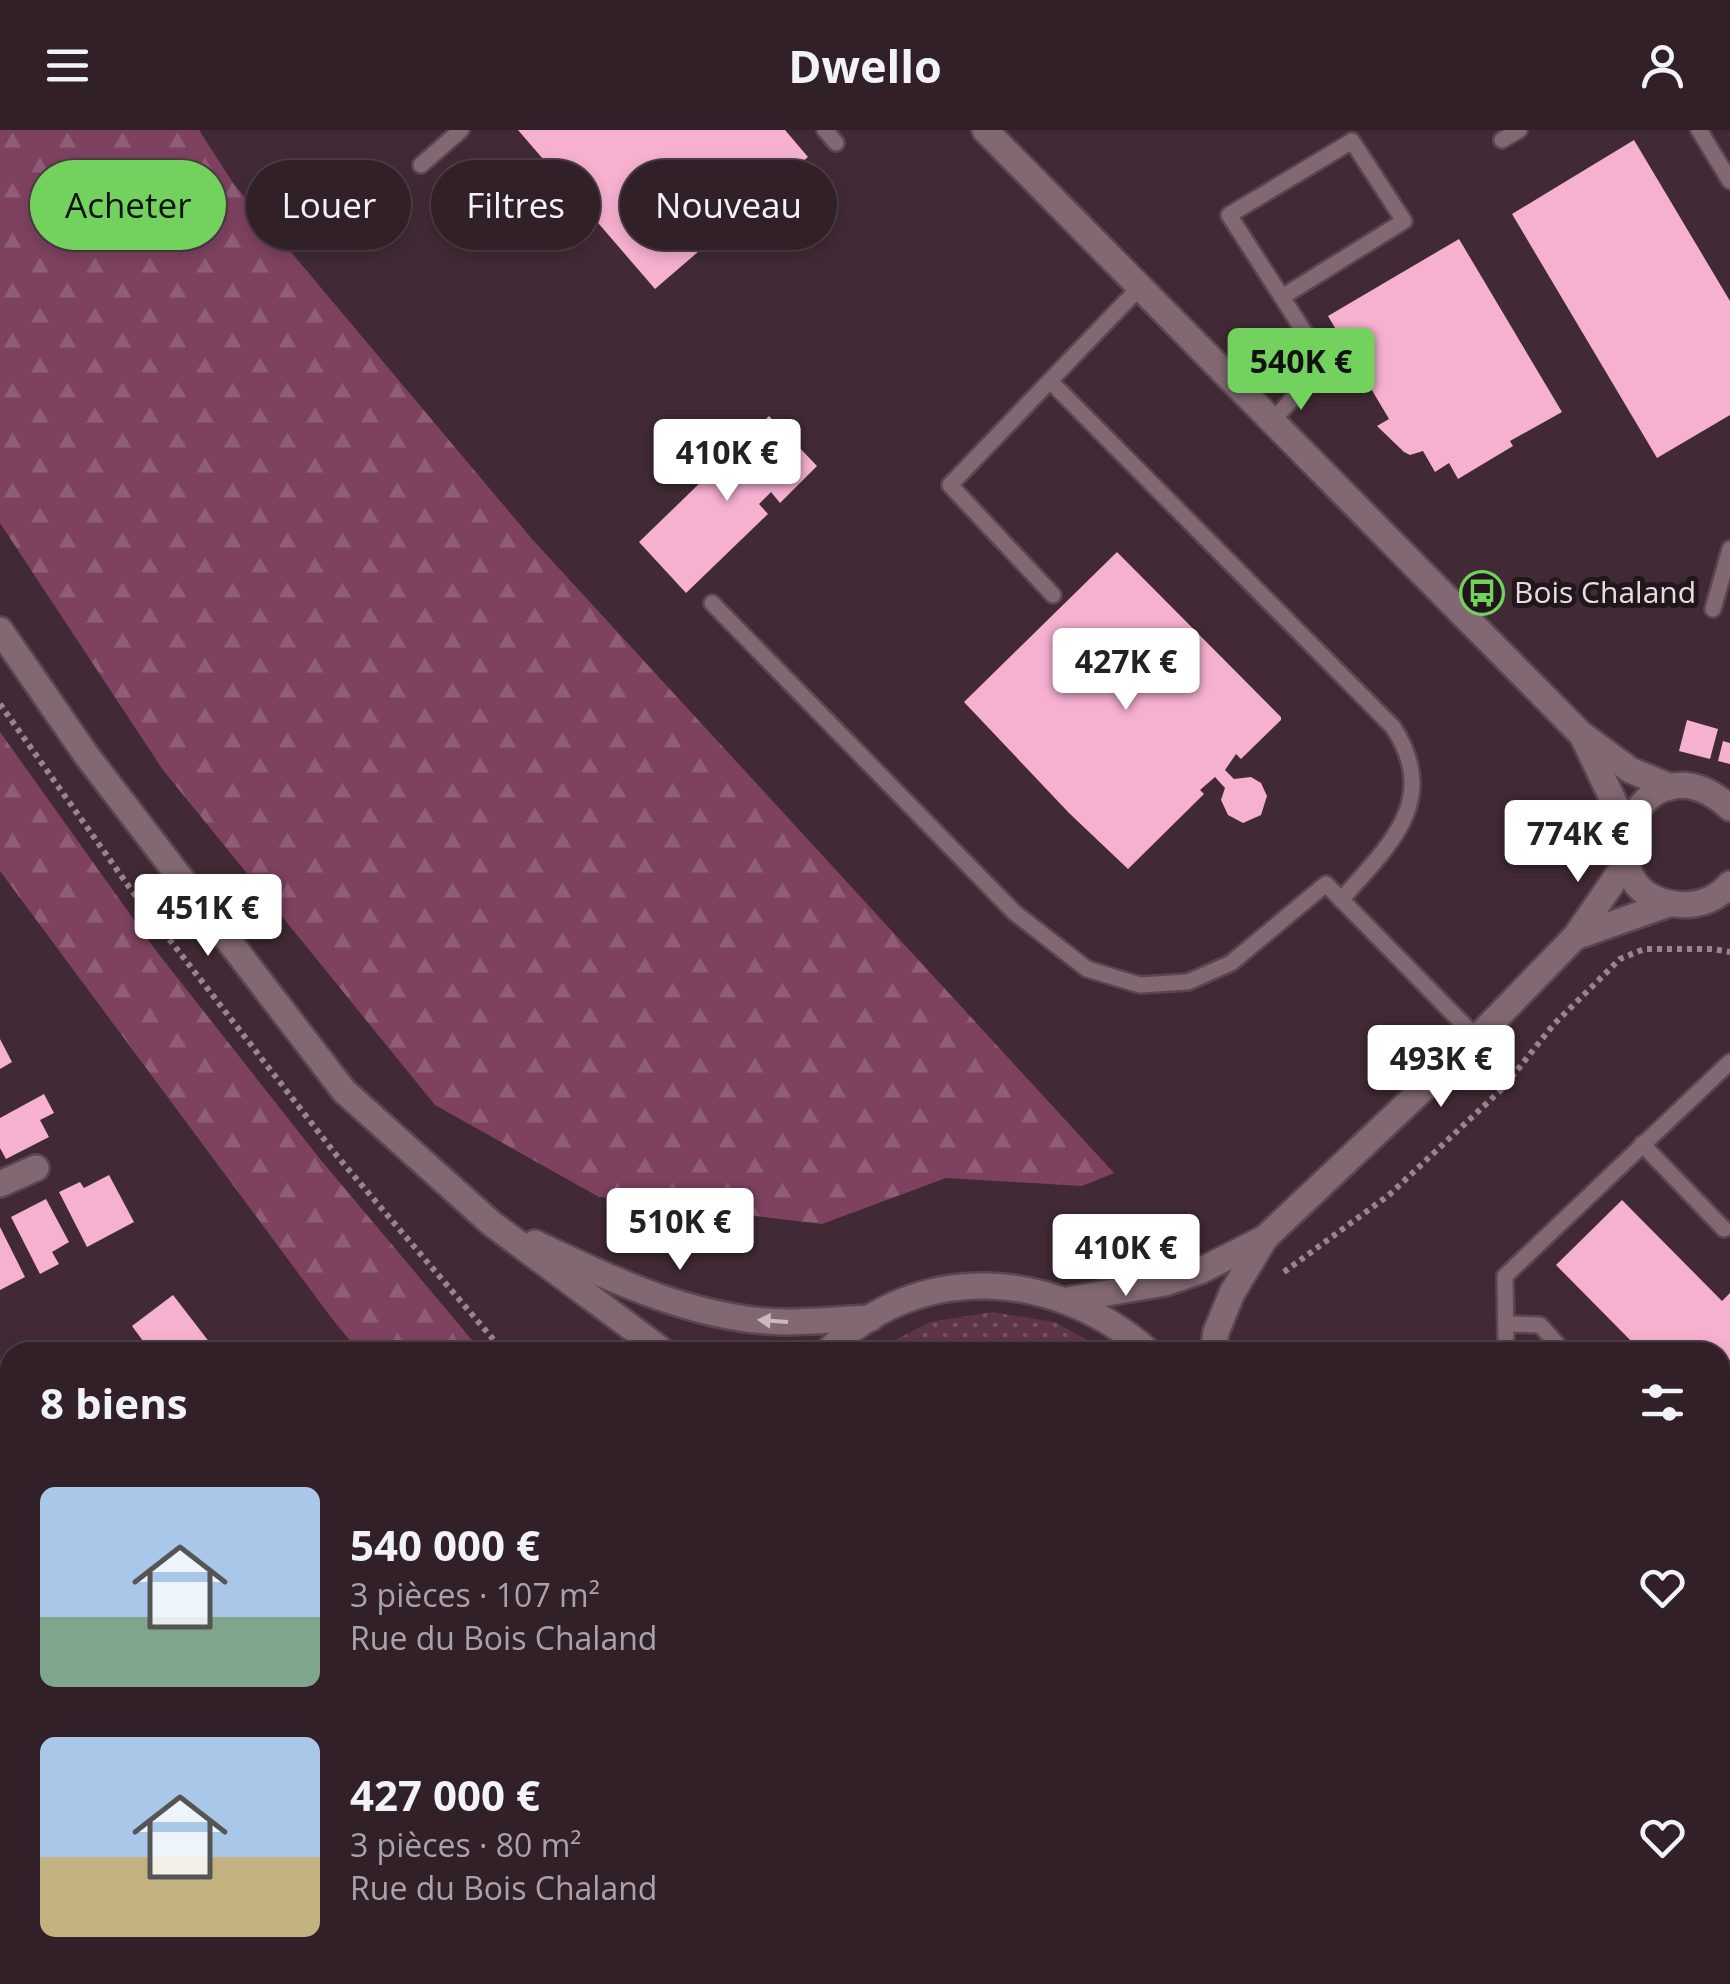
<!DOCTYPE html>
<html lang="fr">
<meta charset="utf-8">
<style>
:root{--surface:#312028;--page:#3d2d34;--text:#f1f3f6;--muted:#a8a3a8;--line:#4c3e45;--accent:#72d25d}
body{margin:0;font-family:"Open Sans",sans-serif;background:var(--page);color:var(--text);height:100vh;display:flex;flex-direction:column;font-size:38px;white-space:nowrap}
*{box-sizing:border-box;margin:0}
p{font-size:32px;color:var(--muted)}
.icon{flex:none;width:55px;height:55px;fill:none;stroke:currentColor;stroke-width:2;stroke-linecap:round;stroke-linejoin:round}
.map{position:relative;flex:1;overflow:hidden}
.panel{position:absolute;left:0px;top:1212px;width:1730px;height:642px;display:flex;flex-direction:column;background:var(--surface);border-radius:30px 30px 0 0;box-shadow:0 5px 15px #0003,0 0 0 2px var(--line)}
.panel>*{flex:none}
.hud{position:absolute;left:30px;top:30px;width:1000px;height:90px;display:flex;gap:20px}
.price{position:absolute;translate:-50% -85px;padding:0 22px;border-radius:10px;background:#fff;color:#222;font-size:32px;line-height:65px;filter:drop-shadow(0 2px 5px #0008)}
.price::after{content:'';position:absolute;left:50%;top:60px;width:30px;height:22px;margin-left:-15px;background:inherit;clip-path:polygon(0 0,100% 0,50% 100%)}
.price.active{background:var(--accent);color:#111}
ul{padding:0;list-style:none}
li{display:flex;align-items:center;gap:30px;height:250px;padding:0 40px}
li span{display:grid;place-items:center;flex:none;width:280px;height:200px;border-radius:15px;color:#555}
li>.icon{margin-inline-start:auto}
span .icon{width:120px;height:120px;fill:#fffc;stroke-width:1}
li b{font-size:42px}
h2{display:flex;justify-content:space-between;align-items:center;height:120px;padding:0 40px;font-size:42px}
.chip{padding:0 35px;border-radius:45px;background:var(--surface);box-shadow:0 5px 15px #0003,0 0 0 2px var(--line);font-size:35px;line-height:90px}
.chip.active{background:var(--accent);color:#111}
header{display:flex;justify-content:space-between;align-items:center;height:130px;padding:0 40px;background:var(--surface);font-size:45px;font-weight:700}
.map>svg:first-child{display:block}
.green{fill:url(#green-dots)}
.forest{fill:url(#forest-firs)}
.building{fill:#f6b0d0}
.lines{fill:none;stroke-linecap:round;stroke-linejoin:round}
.service-casing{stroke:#5a464f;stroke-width:20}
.minor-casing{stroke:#5a464f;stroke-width:30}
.secondary-casing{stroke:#5a464f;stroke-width:30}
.path{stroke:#98858e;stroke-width:6;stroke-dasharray:5 5;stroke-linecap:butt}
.service{stroke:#826873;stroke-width:15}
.minor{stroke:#826873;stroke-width:25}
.secondary{stroke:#826873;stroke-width:25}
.oneway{fill:#cbb8c0}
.labels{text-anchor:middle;stroke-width:10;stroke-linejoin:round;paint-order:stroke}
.poi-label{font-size:30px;fill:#eadbe1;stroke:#21161b;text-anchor:start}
</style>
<header><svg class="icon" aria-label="menu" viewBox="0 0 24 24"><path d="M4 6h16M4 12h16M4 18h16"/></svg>Dwello<svg class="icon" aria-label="person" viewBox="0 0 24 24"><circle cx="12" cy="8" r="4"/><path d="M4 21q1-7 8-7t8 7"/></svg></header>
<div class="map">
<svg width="1730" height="1854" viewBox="0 0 1730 1854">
<defs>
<pattern id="green-dots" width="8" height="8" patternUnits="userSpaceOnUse" patternTransform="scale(2.5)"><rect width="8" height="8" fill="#5e3449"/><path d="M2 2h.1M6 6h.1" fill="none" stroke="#755163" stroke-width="1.8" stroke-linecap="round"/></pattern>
<pattern id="forest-firs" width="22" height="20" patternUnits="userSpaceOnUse" patternTransform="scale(2.5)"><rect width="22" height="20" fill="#7e4260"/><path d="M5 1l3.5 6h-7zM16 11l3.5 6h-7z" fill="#905d76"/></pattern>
</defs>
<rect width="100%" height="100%" fill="#412a35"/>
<path class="green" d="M 992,1182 L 1054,1192 L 1110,1222 L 872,1222 L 930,1192 Z"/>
<g class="forest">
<path d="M 0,0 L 199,0 L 233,53 L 532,409 L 1114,1043 L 1082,1056 L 946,1048 L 822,1094 L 599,1067 L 435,975 L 163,640 L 0,393 Z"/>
<path d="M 0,602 L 157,822 L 320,1029 L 482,1222 L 359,1222 L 330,1186 L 0,741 Z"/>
<path d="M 1720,1567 L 1730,1578 L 1730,1854 L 1279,1854 L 1269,1845 L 1720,1845 Z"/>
<path d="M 10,1612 L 10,1746 L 0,1750 L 0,1616 Z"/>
<path d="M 166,1845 L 1078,1845 L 1087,1854 L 144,1854 Z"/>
</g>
<g class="building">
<path d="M 518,0 L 785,0 L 808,27 L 655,159 Z"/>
<path d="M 1634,10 L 1730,171 L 1730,285 L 1657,328 L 1512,84 Z"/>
<path d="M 1459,109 L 1562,282 L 1510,311 L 1513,316 L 1458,349 L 1449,333 L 1435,342 L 1423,321 L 1410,325 L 1404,322 L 1377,296 L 1389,289 L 1328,186 Z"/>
<path d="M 769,286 L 817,336 L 780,373 L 771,362 L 759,374 L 768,384 L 686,463 L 639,412 Z"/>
<path d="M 1117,422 L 1281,587 L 1281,590 L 1241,629 L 1236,624 L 1225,640 L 1234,649 L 1251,647 L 1261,653 L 1267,666 L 1261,685 L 1243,693 L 1228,685 L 1221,670 L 1225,658 L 1215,647 L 1200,660 L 1204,664 L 1128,739 L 1069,683 L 964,572 Z"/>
<path d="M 1687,590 L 1718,599 L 1710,629 L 1679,621 Z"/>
<path d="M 1723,611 L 1730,613 L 1730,634 L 1718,631 Z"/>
<path d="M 0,909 L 12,932 L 0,939 Z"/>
<path d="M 44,964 L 54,983 L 40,990 L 49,1007 L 6,1029 L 0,1018 L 0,988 Z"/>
<path d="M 109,1045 L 134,1092 L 87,1117 L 59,1062 L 80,1052 L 84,1058 Z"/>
<path d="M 46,1069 L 69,1112 L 52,1122 L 59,1134 L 40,1144 L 11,1087 Z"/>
<path d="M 1622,1070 L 1722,1171 L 1730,1163 L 1730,1320 L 1720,1330 L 1720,1222 L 1660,1222 L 1661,1218 L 1637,1217 L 1556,1135 Z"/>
<path d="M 0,1097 L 25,1147 L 0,1160 Z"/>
<path d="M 173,1165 L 217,1222 L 151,1222 L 132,1196 Z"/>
<path d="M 256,1210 L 265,1222 L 240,1222 Z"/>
<path d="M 4,1264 L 10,1276 L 10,1308 L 0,1313 L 0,1267 Z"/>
<path d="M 10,1464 L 10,1499 L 0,1480 L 0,1470 Z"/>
</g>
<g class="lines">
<g class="service-casing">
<g id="service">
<path d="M 825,0 L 836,13"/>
<path d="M 1699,0 L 1730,51"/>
<path d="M 1502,10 L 1519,0"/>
<path d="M 421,35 L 461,0"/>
<path d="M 1050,251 L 1393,597 C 1441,671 1389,715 1341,770"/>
<path d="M 1271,292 L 1325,234 L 1229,85 L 1352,11 L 1404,91 L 1282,167"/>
<path d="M 1053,465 L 950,355 L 1138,159"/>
<path d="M 712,473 L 1015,783 L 1087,839 L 1140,855 L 1188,852 L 1231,833 L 1326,754 L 1477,908"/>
<path d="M 1713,479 L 1730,419"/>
<path d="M 1642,1014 L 1724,1099"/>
<path d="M 1506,1194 L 1540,1195 L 1564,1222"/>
<path d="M 1506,1222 L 1505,1146 L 1730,932"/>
<path d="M 1720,1405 L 1730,1395"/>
<path d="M 1720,1501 L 1730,1511"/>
</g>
</g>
<g class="minor-casing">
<g id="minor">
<path d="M 985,0 L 1580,603 L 1630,640 L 1671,657"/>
<path d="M 1583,607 L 1615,674 L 1628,693"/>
<path d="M 1730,678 C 1641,596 1576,761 1675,774 C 1697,777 1716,770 1730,754"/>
<path d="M 1575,807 L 1669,774"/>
<path d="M 0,1054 L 36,1038"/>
<path d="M 1067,1170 L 1165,1153 L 1200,1141 L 1265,1108"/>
<path d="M 1213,1222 L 1216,1202 L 1232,1163 L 1265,1108 L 1477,908 L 1575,807 L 1626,733"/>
<path d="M 0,1394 L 10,1389"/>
<path d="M 0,1799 L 10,1794"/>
<path d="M 1114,1845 L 1125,1854"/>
<path d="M 0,1848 L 10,1843"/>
</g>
</g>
<g class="secondary-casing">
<g id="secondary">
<path d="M 0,500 L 87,626 L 344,961 L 491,1093 L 664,1222"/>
<path d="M 535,1113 C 612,1150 698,1191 785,1192 C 813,1192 842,1189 871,1188"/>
<path d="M 827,1222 C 918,1129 1056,1139 1149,1222"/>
<path d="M 1208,1845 L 1215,1854"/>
</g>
</g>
<g class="path">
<path d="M 0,574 L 132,761 L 337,1026 L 504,1222"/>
<path d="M 1284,1142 L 1389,1065 L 1502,959 L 1554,894 L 1620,829 L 1644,819 L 1713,819 L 1730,822"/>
<path d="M 552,1845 L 556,1854"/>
<path d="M 996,1845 L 1004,1854"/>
<path d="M 308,1854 L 329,1845"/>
</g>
<use href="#service" class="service"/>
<use href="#minor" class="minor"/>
<use href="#secondary" class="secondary"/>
</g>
<defs><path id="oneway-solid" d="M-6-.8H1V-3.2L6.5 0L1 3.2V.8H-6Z" transform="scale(2.5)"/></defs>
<use class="oneway" href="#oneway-solid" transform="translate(773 1191) rotate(-176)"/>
<defs>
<g id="bus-ring" transform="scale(2.25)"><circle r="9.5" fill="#21161b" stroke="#72d25d" stroke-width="1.5"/><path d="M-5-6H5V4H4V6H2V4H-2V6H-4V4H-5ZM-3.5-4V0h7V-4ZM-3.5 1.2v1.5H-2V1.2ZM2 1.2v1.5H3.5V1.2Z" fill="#72d25d"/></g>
</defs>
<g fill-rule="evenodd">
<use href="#bus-ring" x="1482" y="463"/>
</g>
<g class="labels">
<g class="poi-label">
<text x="1514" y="473">Bois Chaland</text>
</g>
</g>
</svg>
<b class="price active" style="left:1301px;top:283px">540K €</b>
<b class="price" style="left:727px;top:374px">410K €</b>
<b class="price" style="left:1126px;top:583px">427K €</b>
<b class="price" style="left:1578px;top:755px">774K €</b>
<b class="price" style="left:208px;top:829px">451K €</b>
<b class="price" style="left:1441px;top:980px">493K €</b>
<b class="price" style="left:680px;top:1143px">510K €</b>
<b class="price" style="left:1126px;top:1169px">410K €</b>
<div class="hud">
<a class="chip active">Acheter</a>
<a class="chip">Louer</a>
<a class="chip">Filtres</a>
<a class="chip">Nouveau</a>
</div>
<section class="panel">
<h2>8 biens<svg class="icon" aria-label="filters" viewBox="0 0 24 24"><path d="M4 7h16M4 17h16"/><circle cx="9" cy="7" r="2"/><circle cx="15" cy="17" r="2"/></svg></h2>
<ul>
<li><span style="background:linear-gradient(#a9c7e8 65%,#7fa58c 0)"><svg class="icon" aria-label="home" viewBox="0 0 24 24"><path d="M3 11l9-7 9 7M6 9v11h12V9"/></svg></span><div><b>540 000 €</b><p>3 pièces · 107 m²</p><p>Rue du Bois Chaland</p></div><svg class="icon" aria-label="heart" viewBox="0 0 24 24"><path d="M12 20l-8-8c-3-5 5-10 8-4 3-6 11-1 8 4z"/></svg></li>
<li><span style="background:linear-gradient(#a9c7e8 60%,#c2b280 0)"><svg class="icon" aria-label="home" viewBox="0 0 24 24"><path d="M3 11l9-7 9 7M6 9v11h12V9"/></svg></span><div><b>427 000 €</b><p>3 pièces · 80 m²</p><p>Rue du Bois Chaland</p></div><svg class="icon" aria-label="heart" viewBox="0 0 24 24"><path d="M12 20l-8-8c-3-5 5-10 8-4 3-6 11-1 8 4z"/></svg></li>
</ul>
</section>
</div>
